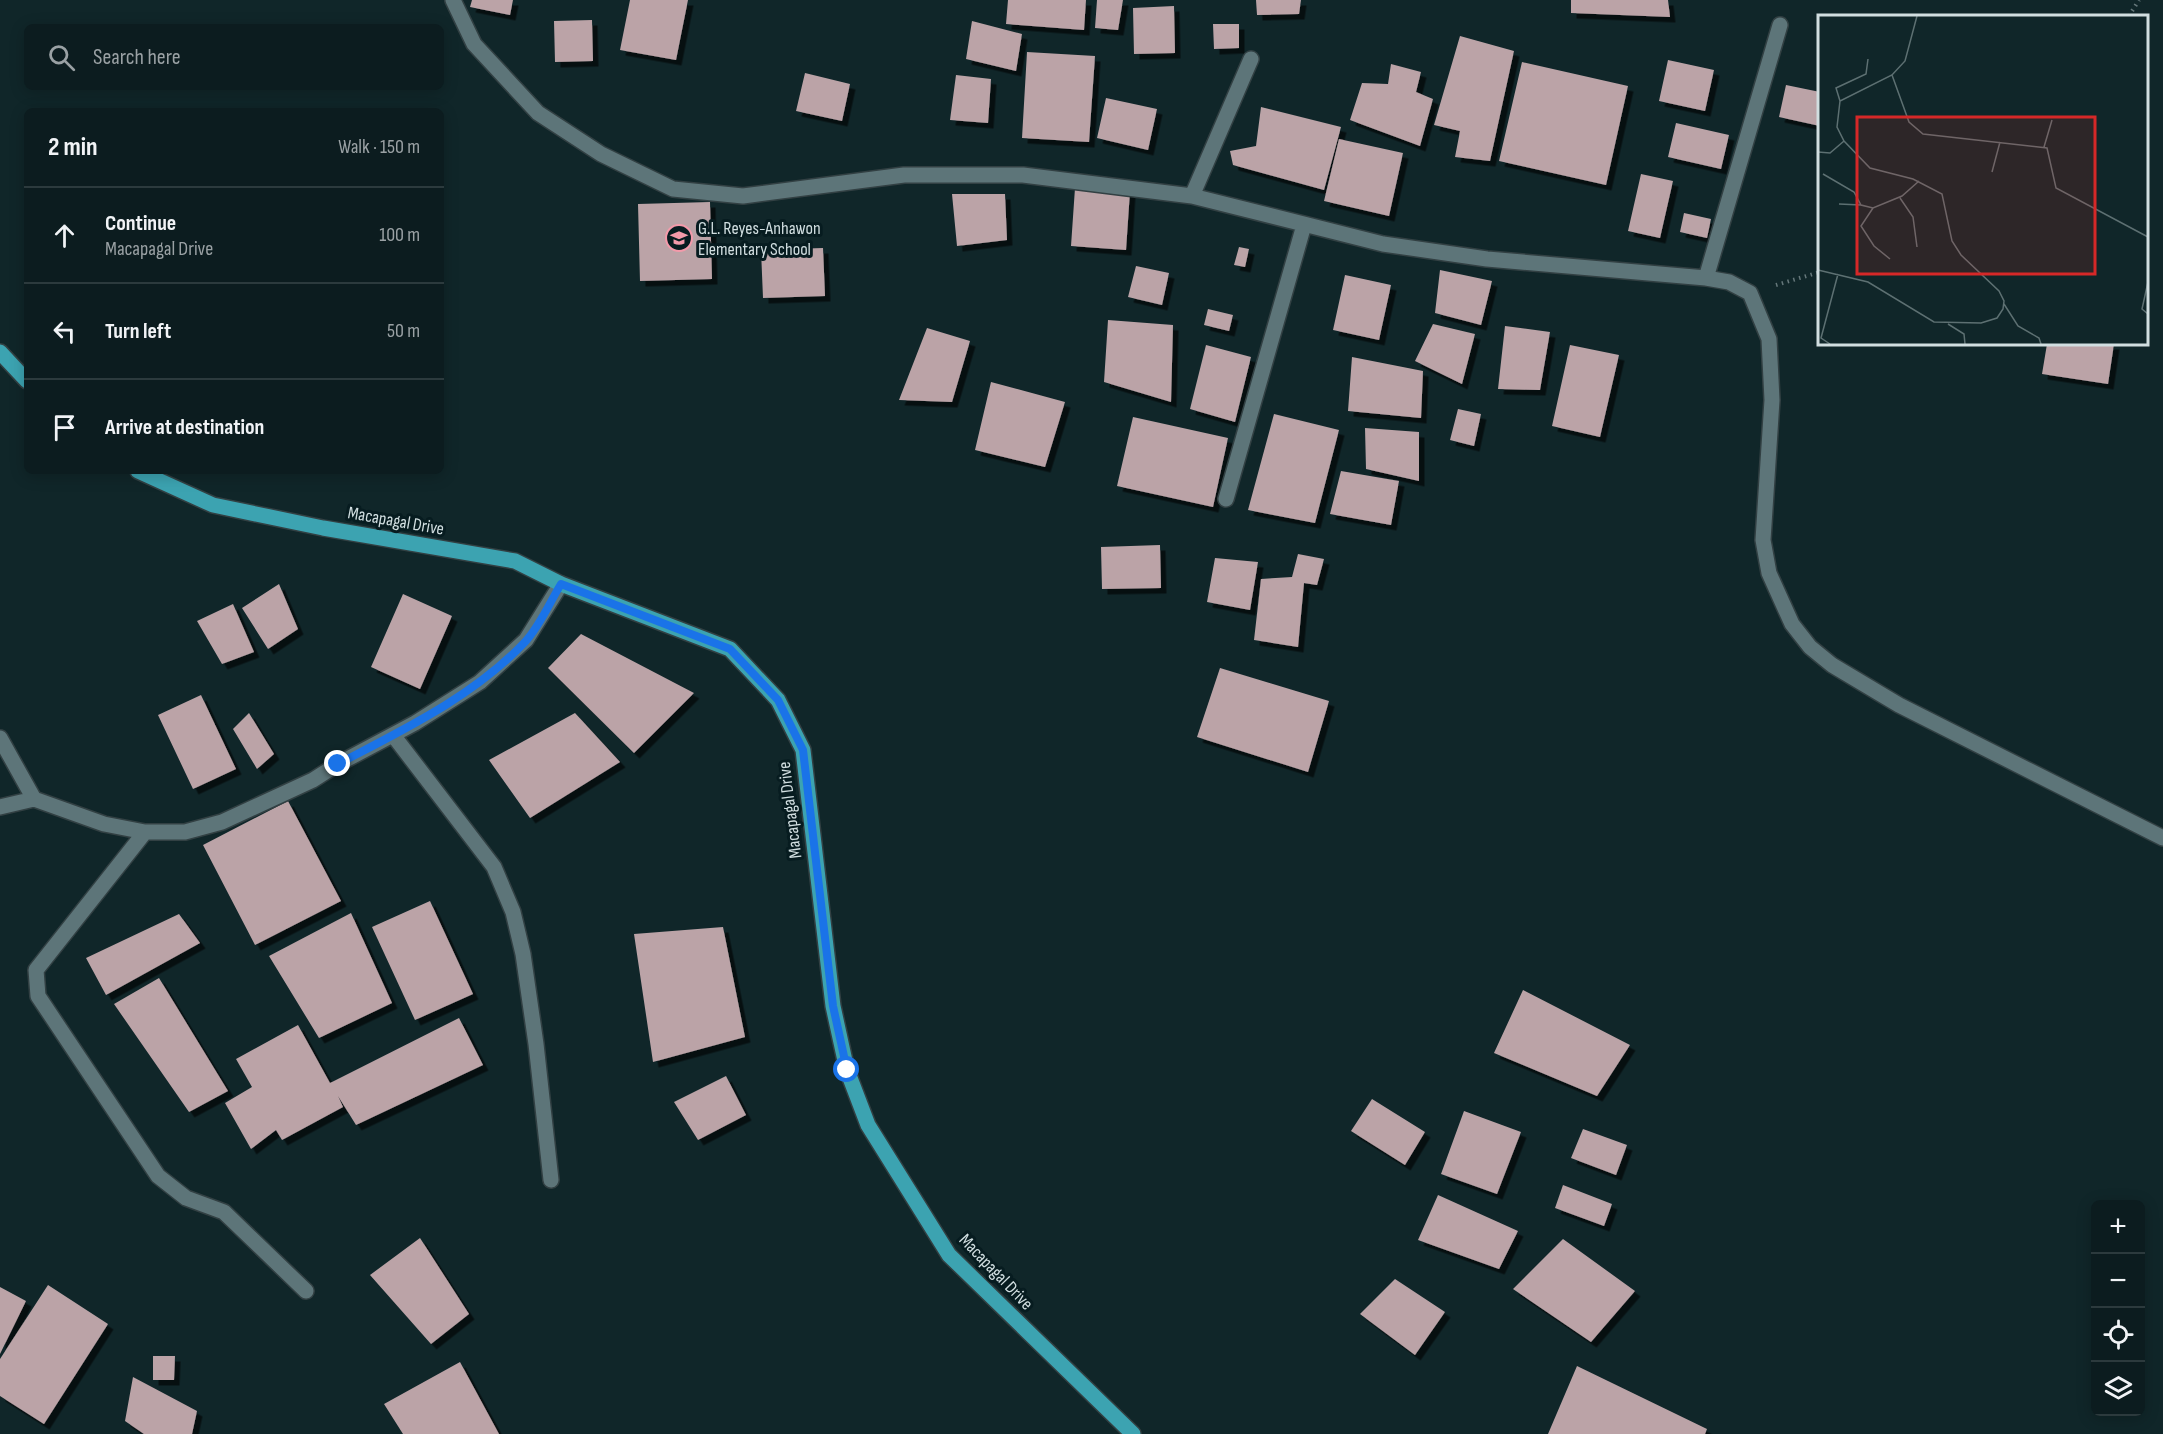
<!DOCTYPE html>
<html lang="en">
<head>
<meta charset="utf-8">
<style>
	body { margin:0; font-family:"Sofia Sans Condensed",sans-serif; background:#1a292c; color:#f1f3f6 }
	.controls { position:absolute; right:18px; bottom:18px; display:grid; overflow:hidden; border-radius:9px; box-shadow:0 3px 15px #0003 }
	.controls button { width:54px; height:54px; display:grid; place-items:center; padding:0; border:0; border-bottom:2px solid #2c3a3d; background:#0c1c1f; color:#f1f3f6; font:30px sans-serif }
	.stop { position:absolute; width:18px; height:18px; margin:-14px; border:4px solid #1a73e8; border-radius:50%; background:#fff }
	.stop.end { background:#1a73e8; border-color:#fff; box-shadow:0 2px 6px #0008 }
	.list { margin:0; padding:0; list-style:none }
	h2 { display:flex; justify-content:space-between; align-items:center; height:78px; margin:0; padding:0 24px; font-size:26px }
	h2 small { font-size:20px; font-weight:400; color:#9aa1a4 }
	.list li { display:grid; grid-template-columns:39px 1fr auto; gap:18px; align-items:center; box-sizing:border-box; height:96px; padding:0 24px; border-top:2px solid #2c3a3d }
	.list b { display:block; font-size:22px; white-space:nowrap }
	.list p { margin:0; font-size:20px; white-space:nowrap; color:#9aa1a4 }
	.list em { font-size:20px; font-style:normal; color:#9aa1a4 }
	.icon { flex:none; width:33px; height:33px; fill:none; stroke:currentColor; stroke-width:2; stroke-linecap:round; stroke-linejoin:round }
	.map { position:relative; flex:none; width:2163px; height:1434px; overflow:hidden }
	.search { position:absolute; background:#0c1c1f; box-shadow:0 3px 15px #0003; left:24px; top:24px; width:420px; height:66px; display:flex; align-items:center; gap:15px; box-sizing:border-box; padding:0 21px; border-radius:9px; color:#9aa1a4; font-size:22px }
	.panel { position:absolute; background:#0c1c1f; box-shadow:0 3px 15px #0003; left:24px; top:108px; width:420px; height:366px; border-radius:9px }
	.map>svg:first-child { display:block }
	.building { fill:#bba3a7; filter:url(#shadow) }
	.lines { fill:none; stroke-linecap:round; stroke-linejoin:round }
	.minor-casing { stroke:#324043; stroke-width:18 }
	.major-casing { stroke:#324043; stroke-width:18 }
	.path { stroke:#65777a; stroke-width:4; stroke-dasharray:1.5 4.5; stroke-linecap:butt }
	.minor { stroke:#5d7579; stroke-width:15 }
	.major { stroke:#3ca3b1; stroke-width:15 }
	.route { stroke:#1a73e8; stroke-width:8 }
	.labels { text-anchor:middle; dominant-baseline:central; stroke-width:6; stroke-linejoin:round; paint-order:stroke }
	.poi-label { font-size:18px; fill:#d1dee0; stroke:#071c20; text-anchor:start }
	.street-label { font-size:18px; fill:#d1dee0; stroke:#071c20 }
	.inset-road { fill:none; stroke:#5d7072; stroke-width:1.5 }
	.view { fill:#d62828; fill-opacity:0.15; stroke:#d62828; stroke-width:3 }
	.inset-edge { fill:none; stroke:#d1dee0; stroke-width:3 }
</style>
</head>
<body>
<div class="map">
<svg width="2163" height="1434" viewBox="0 0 2163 1434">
	<defs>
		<filter id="shadow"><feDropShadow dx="5.5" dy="5.5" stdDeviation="0" flood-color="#0009"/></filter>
	</defs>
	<rect width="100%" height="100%" fill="#102629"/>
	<path class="building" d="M472 0H513L510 15 470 7Z
		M630 0H688L676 60 620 50Z
		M1008 0H1086L1084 30 1006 24Z
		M1097 0H1123L1118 30 1095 28Z
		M1256 0H1301L1299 14 1257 15Z
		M1571 0H1668L1670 17 1571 13Z
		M1174 6 1175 53 1134 54 1133 8Z
		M592 20 593 61 555 62 554 21Z
		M972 21 1022 34 1016 71 966 59Z
		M1213 24H1239V48L1214 49Z
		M1460 36 1514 51 1490 161 1455 157 1460 131 1434 125Z
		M1027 52 1095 56 1089 142 1022 138Z
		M1668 60 1714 70 1705 111 1659 101Z
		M1522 62 1628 86 1606 185 1499 161Z
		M1391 64 1421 72 1416 92 1433 99 1420 146 1350 120 1362 83 1388 84Z
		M805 73 850 84 842 121 796 111Z
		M956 75 991 79 988 123 950 120Z
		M1786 85 1820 92V126L1779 117Z
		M1106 98 1157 109 1148 150 1097 138Z
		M1261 107 1341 127 1324 190 1233 165 1230 151 1256 146Z
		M1676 123 1729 135 1721 169 1668 157Z
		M1339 139 1403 153 1389 216 1324 201Z
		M1641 174 1673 181 1660 238 1628 231Z
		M1075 188 1130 191 1126 250 1071 246Z
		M952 194H1005L1007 240 957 246Z
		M710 202 712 279 640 281 638 204Z
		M1684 213 1711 219 1707 238 1680 232Z
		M1239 247 1249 249 1245 267 1234 265Z
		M823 248 825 296 763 298 761 250Z
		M1136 266 1169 273 1162 305 1128 297Z
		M1440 270 1492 281 1481 325 1435 313Z
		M1345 275 1391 285 1379 340 1333 330Z
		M1208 309 1233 315 1229 331 1204 325Z
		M1108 320 1173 325 1171 402 1104 382Z
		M1433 324 1475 334 1462 384 1415 361Z
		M1505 326 1550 332 1540 390 1498 389Z
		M927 328 970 341 952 402 899 400Z
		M2047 344H2114L2108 384 2042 374Z
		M1206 345 1251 357 1235 422 1190 409Z
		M1570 345 1619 355 1600 437 1552 426Z
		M1352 357 1423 371 1421 418 1348 411Z
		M991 382 1065 402 1045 467 975 450Z
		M1458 409 1481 414 1474 446 1450 440Z
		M1274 414 1339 430 1315 523 1248 510Z
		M1133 417 1228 438 1213 507 1117 486Z
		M1365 428 1419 432V481L1366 469Z
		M1341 471 1399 481 1391 525 1330 514Z
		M1160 545 1161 588 1102 589 1101 547Z
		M1298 554 1324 559 1317 585 1304 583 1298 647 1254 640 1261 579 1292 577Z
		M1215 558 1258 562 1250 610 1207 602Z
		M279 584 298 629 268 649 242 608Z
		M403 594 452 616 420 689 371 667Z
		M233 604 254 652 222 664 197 621Z
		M581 634 694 693 634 753 548 668Z
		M1220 668 1329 701 1308 772 1197 737Z
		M201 695 236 769 193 789 158 715Z
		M249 713 274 754 257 769 233 729Z
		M575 713 620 762 530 818 489 760Z
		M288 801 341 901 255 945 203 845Z
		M430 901 473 994 415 1020 372 927Z
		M351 913 392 1003 319 1038 269 956Z
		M179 914 200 943 106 995 86 958Z
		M723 927 745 1037 653 1062 634 934Z
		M159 978 228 1091 189 1112 114 1004Z
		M1523 990 1630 1045 1597 1096 1494 1053Z
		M459 1018 483 1065 356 1125 338 1096 343 1107 282 1140 276 1130 251 1149 225 1103 252 1087 236 1059 298 1025 330 1083Z
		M726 1076 746 1115 698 1140 674 1102Z
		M1372 1099 1425 1132 1405 1165 1351 1131Z
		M1464 1111 1521 1132 1497 1194 1441 1174Z
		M1583 1129 1627 1145 1616 1175 1571 1158Z
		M1563 1185 1612 1204 1604 1226 1555 1208Z
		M1438 1195 1518 1231 1499 1269 1418 1240Z
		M420 1238 469 1314 431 1344 370 1275Z
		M1563 1239 1635 1291 1591 1342 1513 1289Z
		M1395 1279 1445 1312 1415 1355 1360 1314Z
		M48 1285 108 1324 44 1424 0 1396V1359Z
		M0 1287 26 1301 0 1354Z
		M153 1356H175L174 1380H153Z
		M460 1362 499 1434H403L384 1404Z
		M1577 1366 1707 1429 1705 1434H1548Z
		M133 1377 197 1411 192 1434H144L125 1421Z"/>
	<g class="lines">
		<defs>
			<path id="minor" d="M453 0 474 44 538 113 601 154 673 189 743 196 904 175H1023L1192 196 1383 244 1487 259 1706 278 1729 282 1750 293 1769 339 1772 400 1763 540 1769 573 1792 624 1810 647 1832 665 1899 705 2163 838
				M1192 196 1251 59
				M1706 278 1780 25
				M1226 499 1304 225
				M393 735 494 867 513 912 523 954 536 1044 551 1180
				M0 738 34 799 104 824 145 832H185L222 822 313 780 338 764 415 723 480 682 526 640 561 584
				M0 807 34 799
				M145 832 36 970 38 996 158 1176 186 1198 224 1212 306 1291"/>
			<path id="major" d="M0 352 27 381
				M138 471 213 505 323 528 515 561 561 584 730 649 778 700 803 750 833 1006 847 1070 868 1125 949 1255 1133 1434"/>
		</defs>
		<use href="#minor" class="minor-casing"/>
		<use href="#major" class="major-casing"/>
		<path class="path" d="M2129 16 2139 0
			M1776 285 1820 272"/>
		<use href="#minor" class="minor"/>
		<use href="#major" class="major"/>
	</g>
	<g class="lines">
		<path class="route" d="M338 764C403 730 474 696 525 642 540 626 550 602 561 584L730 649 778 700 803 750 833 1006 847 1070"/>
	</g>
	<defs>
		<symbol id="school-ring" viewBox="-11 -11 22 22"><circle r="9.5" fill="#071c20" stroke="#f39aaa" stroke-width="1.5"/><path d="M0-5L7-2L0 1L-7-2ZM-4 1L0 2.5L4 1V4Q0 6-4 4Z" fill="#f39aaa"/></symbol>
	</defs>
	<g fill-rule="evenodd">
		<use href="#school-ring" x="664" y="223" width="30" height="30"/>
	</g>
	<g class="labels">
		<g class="poi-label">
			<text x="698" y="228">G.L. Reyes-Anhawon<tspan x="698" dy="21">Elementary School</tspan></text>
		</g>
		<g class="street-label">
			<text transform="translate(396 521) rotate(10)">Macapagal Drive</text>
			<text transform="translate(790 810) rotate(-97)">Macapagal Drive</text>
			<text transform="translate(996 1272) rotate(46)">Macapagal Drive</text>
		</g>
	</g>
	<g transform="translate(1818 15)">
		<rect width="330" height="330" fill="#102629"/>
		<path class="inset-road" d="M74 60 91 107 105 119 229 133 238 173 330 222M22 86 18 73 48 59 50 44M226 132 234 105M0 137 12 138 26 126M174 157 182 127M5 159 36 177 43 190 55 193 84 181 101 166M82 183 95 202 99 232M21 189 43 190M55 193 43 211 56 231 72 244M0 255 50 267 116 307 163 308 179 303 185 294 186 286 181 276 143 240 134 226 124 179 95 164 52 153 26 126 19 112 22 86 74 60 87 46 99 1M330 267 324 294 330 299M186 289 200 311 221 323 223 329M130 309 146 319 147 329M12 329 3 323 20 259"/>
		<path class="view" d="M39 102H277V259H39Z"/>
		<rect width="330" height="330" class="inset-edge"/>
	</g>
</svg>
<div class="controls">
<button>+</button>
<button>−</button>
<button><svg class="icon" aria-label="locate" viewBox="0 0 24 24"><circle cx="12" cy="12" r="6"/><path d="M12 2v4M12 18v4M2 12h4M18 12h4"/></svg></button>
<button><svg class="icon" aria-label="layers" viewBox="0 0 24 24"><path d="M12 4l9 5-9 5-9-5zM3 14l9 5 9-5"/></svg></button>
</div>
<div class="stop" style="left:847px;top:1070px"></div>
<div class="stop end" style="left:338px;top:764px"></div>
<div class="search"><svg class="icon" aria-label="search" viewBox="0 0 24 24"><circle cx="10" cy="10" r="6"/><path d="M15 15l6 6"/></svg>Search here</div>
<section class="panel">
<h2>2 min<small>Walk · 150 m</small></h2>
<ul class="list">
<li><svg class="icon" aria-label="ahead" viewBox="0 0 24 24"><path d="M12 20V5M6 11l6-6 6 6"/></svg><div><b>Continue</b><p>Macapagal Drive</p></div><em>100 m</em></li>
<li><svg class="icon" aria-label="left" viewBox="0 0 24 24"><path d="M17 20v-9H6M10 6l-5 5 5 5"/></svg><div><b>Turn left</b></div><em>50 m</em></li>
<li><svg class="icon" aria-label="arrive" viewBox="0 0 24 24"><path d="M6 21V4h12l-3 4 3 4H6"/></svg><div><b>Arrive at destination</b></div></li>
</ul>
</section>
</div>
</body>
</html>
